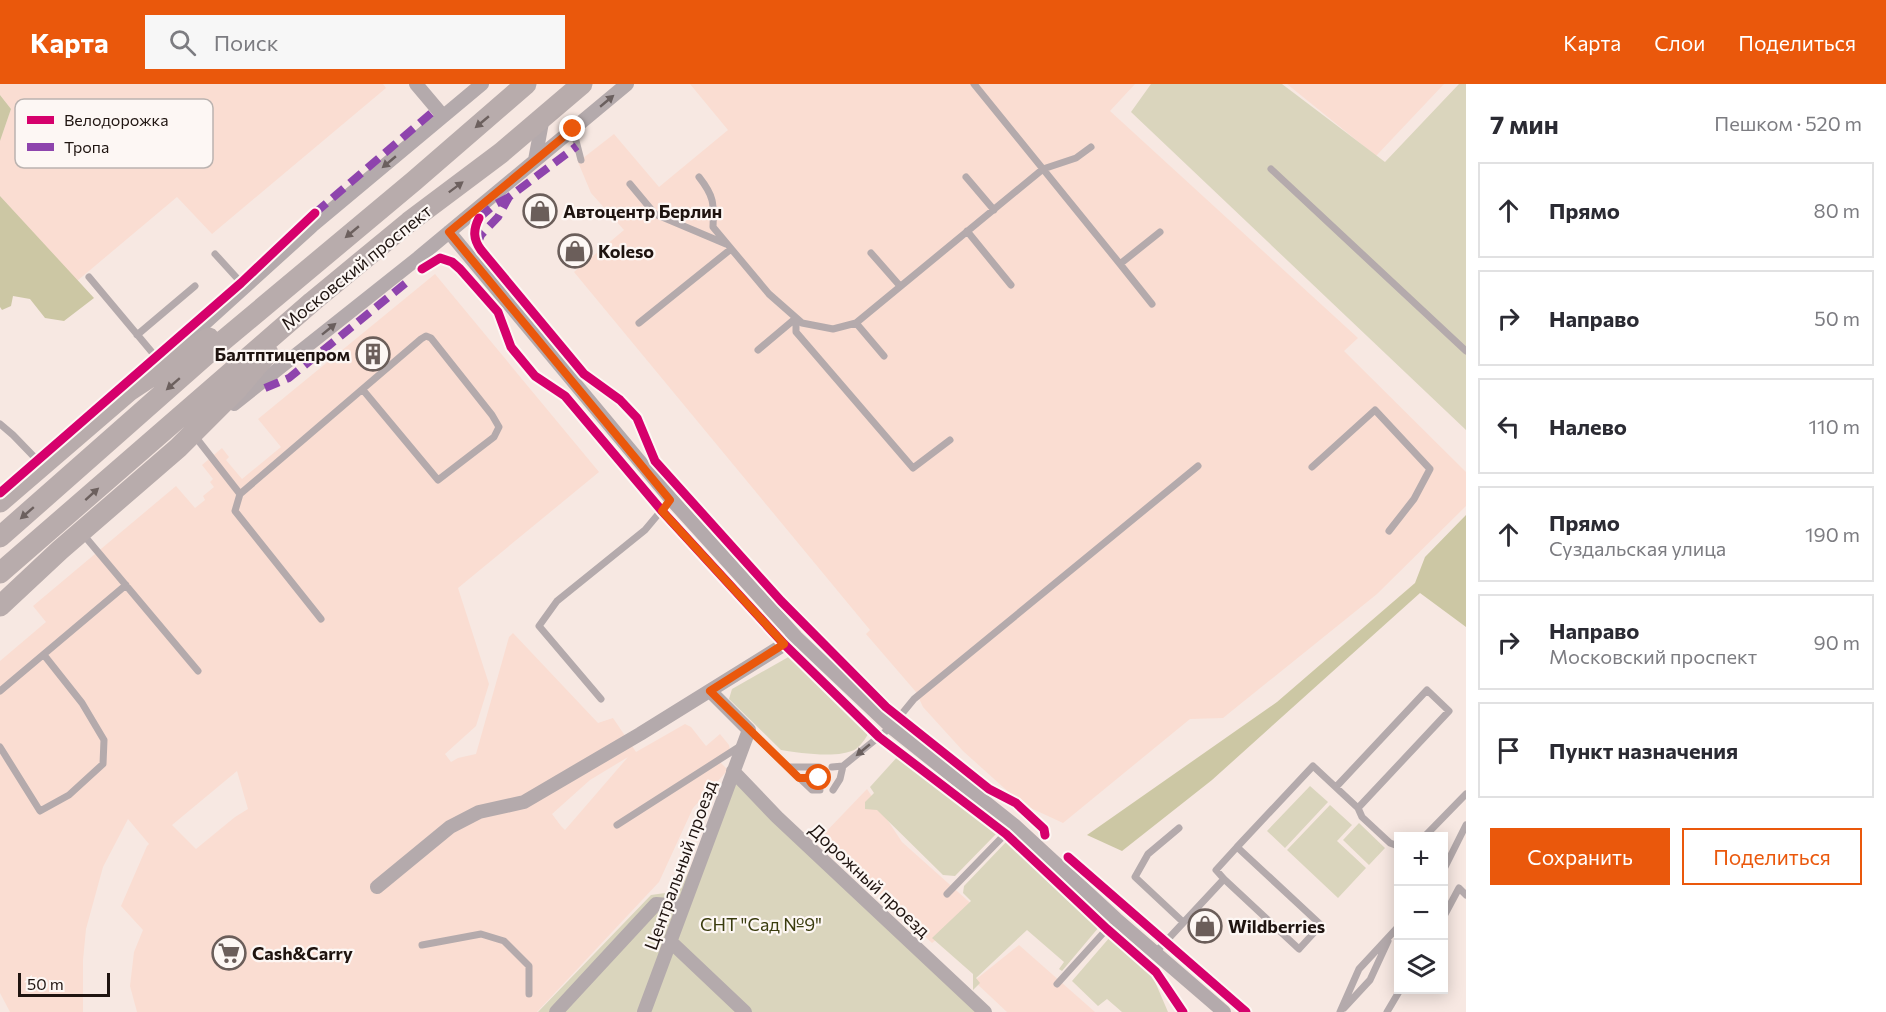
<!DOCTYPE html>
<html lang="ru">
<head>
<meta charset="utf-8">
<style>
	body { margin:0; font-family:Commissioner,sans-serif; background:#f7f7f7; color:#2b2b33 }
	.controls { position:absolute; right:18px; bottom:18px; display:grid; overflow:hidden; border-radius:0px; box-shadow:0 3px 15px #0003 }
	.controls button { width:54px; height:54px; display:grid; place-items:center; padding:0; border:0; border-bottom:2px solid #e1e1e2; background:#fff; color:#2b2b33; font:30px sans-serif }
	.scale { position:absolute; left:18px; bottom:15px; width:92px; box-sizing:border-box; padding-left:6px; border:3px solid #1f1410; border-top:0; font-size:16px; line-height:21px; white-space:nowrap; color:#1f1410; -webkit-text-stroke:4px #fdf7f4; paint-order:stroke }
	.stop { position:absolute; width:18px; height:18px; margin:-14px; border:4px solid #ea580c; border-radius:50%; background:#fff }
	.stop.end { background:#ea580c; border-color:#fff; box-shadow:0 2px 6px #0008 }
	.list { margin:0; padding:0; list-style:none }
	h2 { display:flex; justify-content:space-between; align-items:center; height:78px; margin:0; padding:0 24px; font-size:26px }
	h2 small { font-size:20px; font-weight:400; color:#7c7c81 }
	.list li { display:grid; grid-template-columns:39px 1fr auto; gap:18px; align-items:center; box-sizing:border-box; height:96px; margin:0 12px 12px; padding:0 12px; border:2px solid #e1e1e2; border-radius:0px }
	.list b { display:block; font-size:22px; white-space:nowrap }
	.list p { margin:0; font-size:20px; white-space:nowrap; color:#7c7c81 }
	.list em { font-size:20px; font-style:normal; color:#7c7c81 }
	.actions { display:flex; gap:12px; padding:18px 24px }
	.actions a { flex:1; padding:14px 0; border:2px solid #ea580c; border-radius:0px; text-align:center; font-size:21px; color:#ea580c }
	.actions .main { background:#ea580c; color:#fff }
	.icon { flex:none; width:33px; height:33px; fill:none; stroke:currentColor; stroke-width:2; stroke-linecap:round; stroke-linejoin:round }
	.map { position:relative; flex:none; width:1466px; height:928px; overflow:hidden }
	header { display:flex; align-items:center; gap:36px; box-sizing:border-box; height:84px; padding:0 30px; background:#ea580c; color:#fff }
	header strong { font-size:28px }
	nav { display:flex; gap:33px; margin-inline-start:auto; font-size:21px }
	.search { width:420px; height:54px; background:#f7f7f7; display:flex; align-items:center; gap:15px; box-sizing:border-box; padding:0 21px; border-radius:0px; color:#7c7c81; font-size:22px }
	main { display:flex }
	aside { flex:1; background:#fff }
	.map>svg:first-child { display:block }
	.built { fill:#faddd2; fill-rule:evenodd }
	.green { fill:#dad5bd }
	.forest { fill:#ccc7a4 }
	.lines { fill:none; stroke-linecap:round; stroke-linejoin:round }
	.service { stroke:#b4aaac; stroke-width:7 }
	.minor { stroke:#b4aaac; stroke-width:14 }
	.primary { stroke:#b8acac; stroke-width:21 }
	.quiet { stroke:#8e44ad; stroke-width:8; stroke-dasharray:15 8; stroke-linecap:butt }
	.cycleway-casing { stroke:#fdf7f4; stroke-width:13 }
	.cycleway { stroke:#d6006c; stroke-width:9 }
	.oneway { fill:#6a5f5e }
	.oneway2 { fill:#6c605e }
	.route { stroke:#ea580c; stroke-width:8 }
	.labels { text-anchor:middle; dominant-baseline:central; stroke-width:4.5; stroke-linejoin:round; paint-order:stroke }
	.poi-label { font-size:18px; font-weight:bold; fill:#1f1410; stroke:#fdf7f4; text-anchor:start }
	.street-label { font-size:18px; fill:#1f1410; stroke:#fdf7f4 }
	.park-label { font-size:18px; fill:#3a3c0e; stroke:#fdf7f4 }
	.key { fill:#fdf7f4; stroke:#bab3b0; stroke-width:1.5 }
	.key-label { font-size:16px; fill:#1f1410 }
</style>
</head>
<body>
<header>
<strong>Карта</strong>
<div class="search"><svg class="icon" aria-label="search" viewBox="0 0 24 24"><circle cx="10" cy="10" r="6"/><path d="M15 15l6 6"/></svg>Поиск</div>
<nav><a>Карта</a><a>Слои</a><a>Поделиться</a></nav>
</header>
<main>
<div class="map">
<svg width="1466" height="928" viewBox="0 0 1466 928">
	<rect width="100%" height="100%" fill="#f7e8e2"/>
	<path class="built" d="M0 0H383L386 4 212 150 177 113 77 197 0 112V57L11 25 0 11Z
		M690 0H1135L1110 27 1358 254 1344 267 1466 388V422L1377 510 1223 634 1190 635 1063 739 1022 720 963 667 923 623 916 608 866 550 870 546 574 188 624 146 591 109 578 78 614 50 659 103 728 46Z
		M1287 0H1444L1376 72Z
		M435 190 599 388 458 504 489 600 476 642 445 670 451 678 458 674 476 670 509 553 513 549 598 639 613 634 636 668 685 640 691 643 706 662 720 650 729 661 730 666 718 676 728 686 693 724 659 798 537 928H137L130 902 134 868 143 846 121 822 147 762 149 760 128 735 103 783 86 845 83 876V928H10L0 909V577L46 538 33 522 176 402 195 424 205 416 203 412 214 403 210 398 213 395 202 381 222 364 229 373 226 376 242 395 281 363 258 335ZM628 673 565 746 561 742 552 730 590 696ZM237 687 248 725 235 733 196 765 172 741Z
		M867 705 902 758 976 824 932 859 820 754Z
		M1019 861 1095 928H1007L974 897Z"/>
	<path class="green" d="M1151 0H1282L1385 78 1459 0H1466V346L1131 28Z
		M792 571 870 646C867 653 862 660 856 665 839 675 800 669 781 666L729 615 732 605Z
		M899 671 997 749 955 792 943 791 877 726 865 725V718L874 709 870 703Z
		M735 695 986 928H538L651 811 679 807Z
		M1310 702 1328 718 1285 764 1267 747Z
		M1330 721 1352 741 1337 757 1366 784 1338 814 1287 766Z
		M1359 739 1385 764 1369 781 1343 756Z
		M1007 757 1099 843 1062 887 1059 885 1064 878 1027 846 976 894 980 899 973 906V890L932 854 971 817 963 809 964 802Z
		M1110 853 1150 886 1168 928H1122L1107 915 1098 922 1072 897Z"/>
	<path class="forest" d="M0 11 11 25 0 57Z
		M0 112 94 214 64 237 45 234 30 215 13 212 11 222 2 226 0 223Z
		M1466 431V543L1420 509 1212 696 1122 767 1087 751 1277 618 1415 499 1425 473Z"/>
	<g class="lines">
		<path class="service" d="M974 0 1120 180 1160 148
			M573 45 581 76
			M1271 85 1466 267
			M699 93C714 112 714 119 713 143L769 210 802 239 833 245 856 239
			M966 93 994 126
			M630 100 655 130 726 160
			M967 147 1011 201
			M871 169 900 202
			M215 170 246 204
			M1120 180 1152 220
			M89 193 161 279
			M639 239 731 165
			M137 251 195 202
			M758 266 796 234V248L913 384 950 356
			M884 272 856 239 1043 85 1076 74 1091 63
			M0 340 13 351 41 380
			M194 351 240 410 235 427 321 535
			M1312 383 1375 326 1430 385 1414 415 1389 447
			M240 410 421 255 426 252 431 254 492 331 499 343 494 353 438 396 363 306
			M82 449 198 587
			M0 607 126 501
			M601 615 539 542 557 517 645 446 671 415
			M749 646 812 706H820
			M0 663 40 727 69 711 103 680 104 656 82 619 44 571
			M788 683H819
			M832 683 843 682 891 643 914 615 1198 382
			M799 694H820
			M1336 703 1427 606 1449 627 1358 724
			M833 706 840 695 843 682
			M617 741 742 661
			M1179 744 1148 770 1135 793 1183 838
			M1425 752 1466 710
			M1237 763 1313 682 1358 724 1362 733 1390 759 1398 762
			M1444 785 1466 741
			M947 810 1014 741
			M1444 832 1459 804 1466 811
			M422 861 481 850 504 857 529 882V910
			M1155 869 1224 795 1299 865 1321 841 1237 763 1216 786 1224 795
			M1057 900 1116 835
			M1344 924 1370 896 1388 857
			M1340 928 1359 885 1398 843
			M1387 928 1400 906"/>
		<path class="minor" d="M416 0 443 32
			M535 76 543 33
			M449 148 671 415 796 553 891 643 1014 741 1116 835 1224 928
			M173 268 312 142 482 0
			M234 320 418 174 627 0
			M733 687 777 733 985 928
			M377 803 450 743 479 728 524 718 640 650 796 553
			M671 858 745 928
			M556 928 656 820 683 822
			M644 928 749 646 710 607"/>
		<path class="primary" d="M0 418 129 307 209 254
			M0 453 213 265 414 97 526 0
			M0 489 312 218 409 138 501 69 582 0
			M0 522 60 466 178 364 239 303 268 269"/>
		<path class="quiet" d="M315 129 436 25
			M479 134 494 121 509 113
			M477 161 481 151 498 133 509 113 577 62
			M265 304 289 294 407 198"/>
		<defs>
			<path id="cycleway" d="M479 134C473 146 473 155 481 166L584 290 620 316 637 334 655 377 781 517 886 623 989 705 1016 719 1044 745 1045 751
				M422 185 440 174 452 178 460 185 498 228 511 263 535 292 565 312 662 427 784 560 879 653 1006 750 1107 845 1156 888 1183 928
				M0 409 241 199 315 129
				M1068 773 1246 928"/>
		</defs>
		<use href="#cycleway" class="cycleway-casing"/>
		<use href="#cycleway" class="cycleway"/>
	</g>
	<defs><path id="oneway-solid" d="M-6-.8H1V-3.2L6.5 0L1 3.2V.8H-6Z" transform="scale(1.5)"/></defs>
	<g class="oneway">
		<use href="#oneway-solid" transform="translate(607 17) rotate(-40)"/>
		<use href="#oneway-solid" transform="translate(389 78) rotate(140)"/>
		<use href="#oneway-solid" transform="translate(329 245) rotate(-39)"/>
		<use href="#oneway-solid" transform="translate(863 666) rotate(140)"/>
	</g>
	<g class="oneway2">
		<use href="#oneway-solid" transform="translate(482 38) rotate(140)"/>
		<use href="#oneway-solid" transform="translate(456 103) rotate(-37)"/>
		<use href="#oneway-solid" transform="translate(352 148) rotate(140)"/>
		<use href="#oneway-solid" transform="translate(173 300) rotate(139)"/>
		<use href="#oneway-solid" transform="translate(92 410) rotate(-42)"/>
		<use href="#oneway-solid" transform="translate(27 429) rotate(139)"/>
	</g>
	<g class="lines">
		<path class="route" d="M573 45 449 148 670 416 662 427 784 560 710 607 799 694H819"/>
	</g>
	<defs>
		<symbol id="shop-ring" viewBox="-11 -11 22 22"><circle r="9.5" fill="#fdf7f4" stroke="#6b5e5a" stroke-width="1.5"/><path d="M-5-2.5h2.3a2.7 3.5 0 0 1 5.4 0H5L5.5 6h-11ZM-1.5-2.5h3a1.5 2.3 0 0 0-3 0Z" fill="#6b5e5a"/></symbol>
		<symbol id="building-ring" viewBox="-11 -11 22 22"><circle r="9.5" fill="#fdf7f4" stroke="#6b5e5a" stroke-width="1.5"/><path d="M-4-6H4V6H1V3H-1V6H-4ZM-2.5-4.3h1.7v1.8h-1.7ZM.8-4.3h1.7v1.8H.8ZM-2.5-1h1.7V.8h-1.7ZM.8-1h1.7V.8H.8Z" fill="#6b5e5a"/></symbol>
		<symbol id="supermarket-ring" viewBox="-11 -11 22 22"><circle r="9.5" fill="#fdf7f4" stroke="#6b5e5a" stroke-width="1.5"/><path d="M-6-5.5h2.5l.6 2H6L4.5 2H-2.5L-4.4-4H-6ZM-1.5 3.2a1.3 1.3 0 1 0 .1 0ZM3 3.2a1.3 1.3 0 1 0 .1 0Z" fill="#6b5e5a"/></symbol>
	</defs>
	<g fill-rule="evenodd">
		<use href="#shop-ring" x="521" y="108" width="38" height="38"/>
		<use href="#shop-ring" x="556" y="148" width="38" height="38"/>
		<use href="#building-ring" x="354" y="251" width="38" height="38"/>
		<use href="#shop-ring" x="1186" y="823" width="38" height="38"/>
		<use href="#supermarket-ring" x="210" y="850" width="38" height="38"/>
	</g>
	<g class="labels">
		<g class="poi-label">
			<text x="563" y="127">Автоцентр Берлин</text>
			<text x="598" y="167">Koleso</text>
			<text x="350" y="270" text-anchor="end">Балтптицепром</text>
			<text x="1228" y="842">Wildberries</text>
			<text x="252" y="869">Cash&amp;Carry</text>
		</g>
		<g class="street-label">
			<text transform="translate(356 183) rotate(-39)">Московский проспект</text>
			<text transform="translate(680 781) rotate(-70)">Центральный проезд</text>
			<text transform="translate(870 796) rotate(43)">Дорожный проезд</text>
		</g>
		<g class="park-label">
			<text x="761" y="840">СНТ "Сад №9"</text>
		</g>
	</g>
	<rect x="15" y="15" width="198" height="69" rx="9" class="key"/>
	<rect x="27" y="32" width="27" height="8" fill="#d6006c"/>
	<rect x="27" y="59" width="27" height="8" fill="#8e44ad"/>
	<g class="key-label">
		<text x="64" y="42">Велодорожка</text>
		<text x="64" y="69">Тропа</text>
	</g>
</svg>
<div class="controls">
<button>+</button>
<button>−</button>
<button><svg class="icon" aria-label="layers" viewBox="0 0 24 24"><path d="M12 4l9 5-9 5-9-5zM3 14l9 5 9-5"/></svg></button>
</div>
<div class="scale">50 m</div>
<div class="stop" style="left:819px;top:694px"></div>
<div class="stop end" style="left:573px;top:45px"></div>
</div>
<aside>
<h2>7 мин<small>Пешком · 520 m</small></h2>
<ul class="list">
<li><svg class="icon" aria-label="ahead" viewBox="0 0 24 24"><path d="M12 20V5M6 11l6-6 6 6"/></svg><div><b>Прямо</b></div><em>80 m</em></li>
<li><svg class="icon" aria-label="right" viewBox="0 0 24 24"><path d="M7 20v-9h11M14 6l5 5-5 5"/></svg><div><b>Направо</b></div><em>50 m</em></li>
<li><svg class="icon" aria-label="left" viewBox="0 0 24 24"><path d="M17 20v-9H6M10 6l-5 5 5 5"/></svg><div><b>Налево</b></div><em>110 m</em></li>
<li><svg class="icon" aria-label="ahead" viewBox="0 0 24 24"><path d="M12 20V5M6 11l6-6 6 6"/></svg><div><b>Прямо</b><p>Суздальская улица</p></div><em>190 m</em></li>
<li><svg class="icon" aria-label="right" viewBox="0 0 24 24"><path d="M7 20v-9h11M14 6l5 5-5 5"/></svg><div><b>Направо</b><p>Московский проспект</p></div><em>90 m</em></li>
<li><svg class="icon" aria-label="arrive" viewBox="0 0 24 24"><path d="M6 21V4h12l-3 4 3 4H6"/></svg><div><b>Пункт назначения</b></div></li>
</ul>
<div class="actions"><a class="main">Сохранить</a><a>Поделиться</a></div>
</aside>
</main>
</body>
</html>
